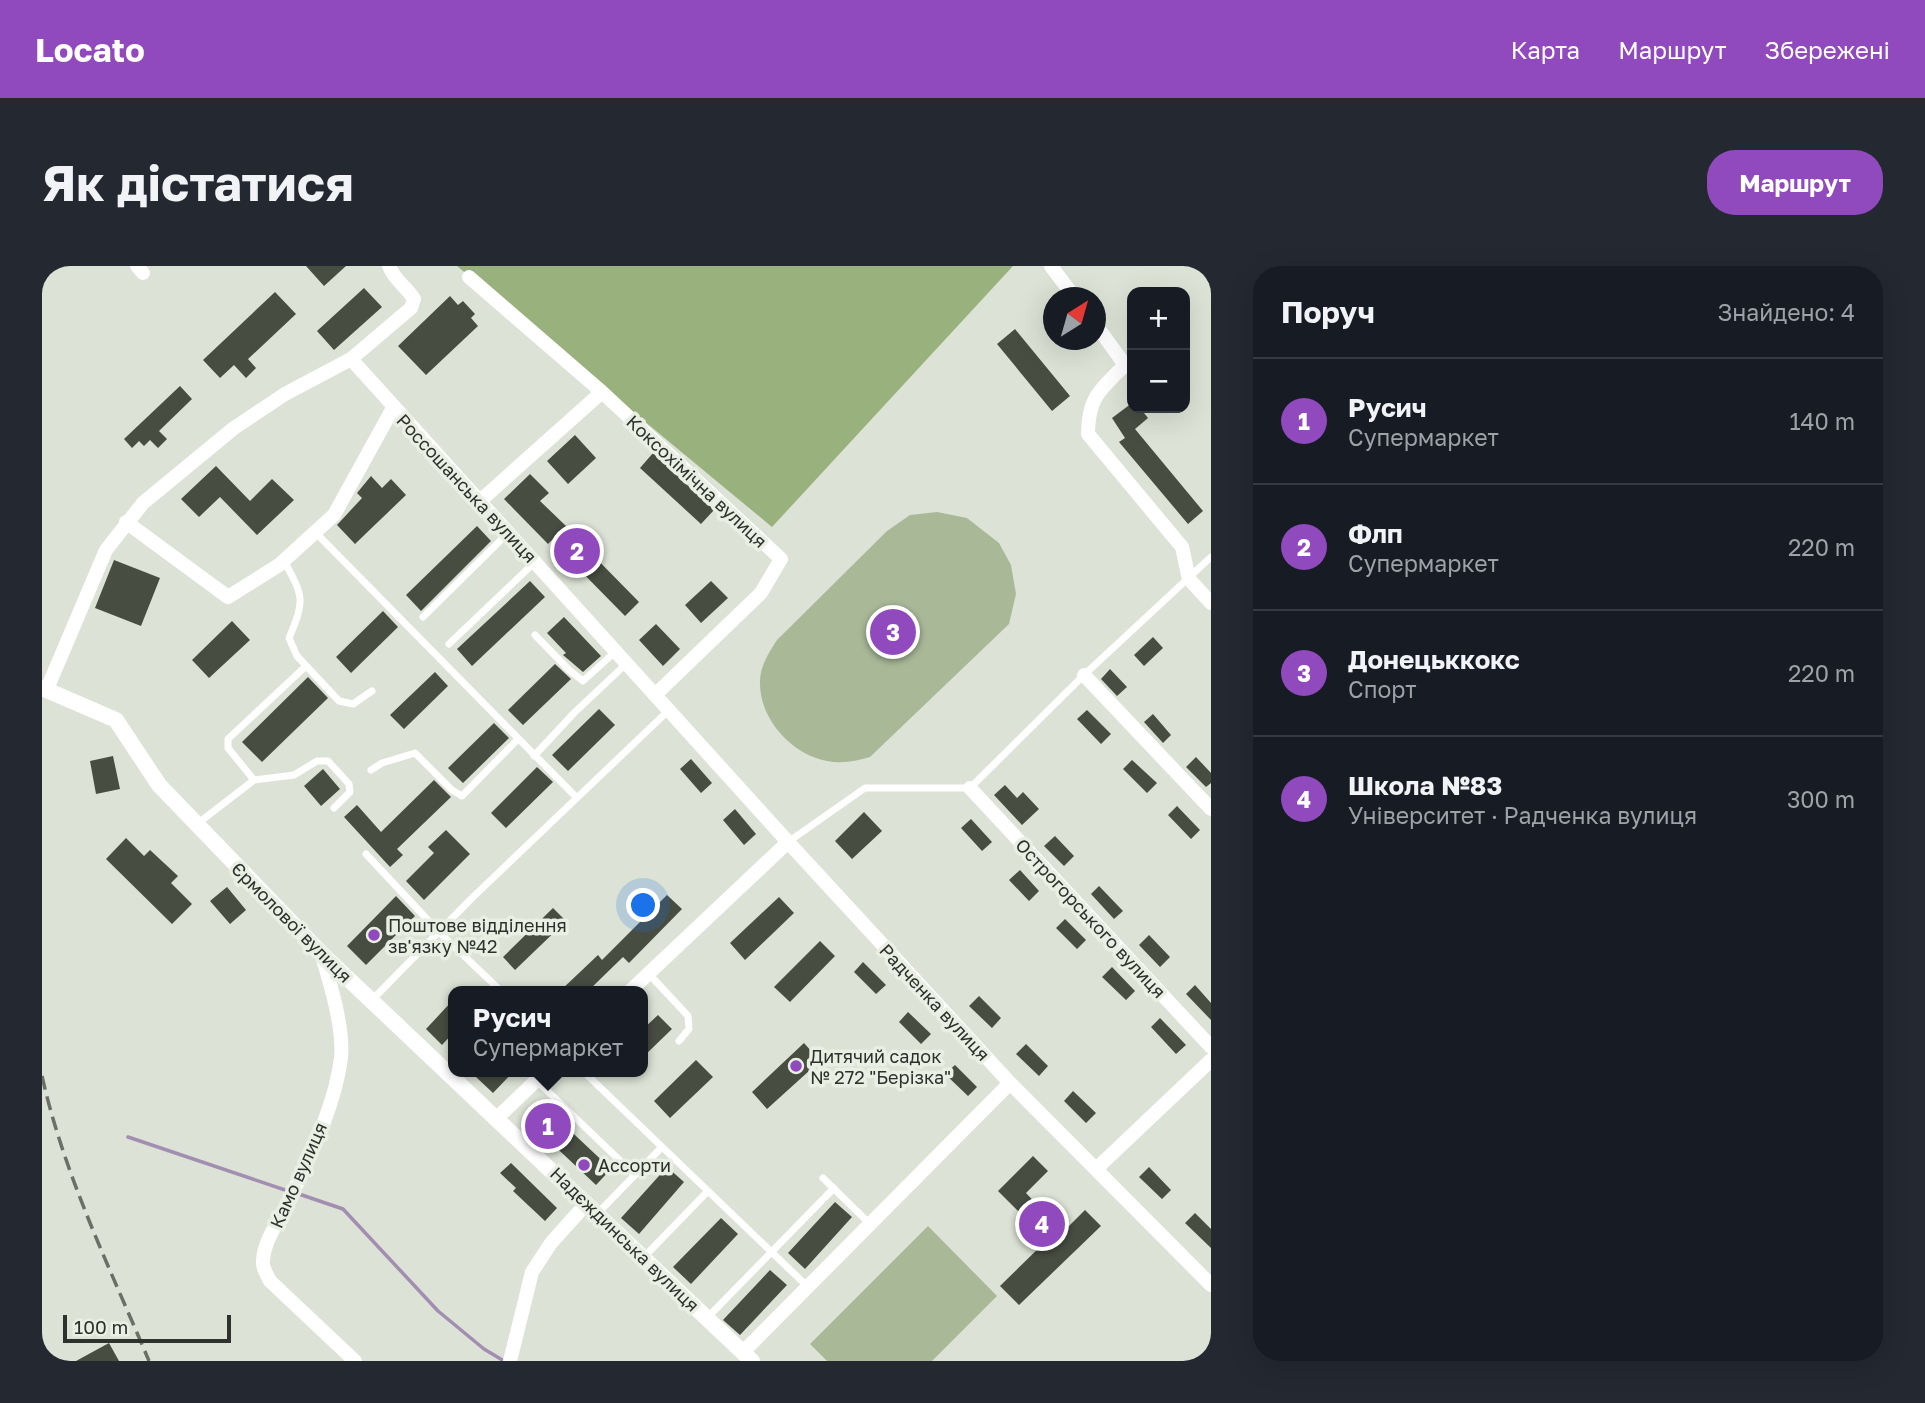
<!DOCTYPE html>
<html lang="uk">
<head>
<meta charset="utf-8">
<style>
	body { margin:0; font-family:"Golos Text",sans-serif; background:#242831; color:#f1f3f6 }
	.controls { position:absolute; right:21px; top:21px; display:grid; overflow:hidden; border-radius:14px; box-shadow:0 7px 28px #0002 }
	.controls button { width:63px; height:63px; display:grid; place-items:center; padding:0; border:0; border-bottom:2px solid #363941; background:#171b24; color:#f1f3f6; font:35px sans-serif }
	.compass { position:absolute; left:1001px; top:21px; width:63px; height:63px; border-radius:50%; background:#171b24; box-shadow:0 7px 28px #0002; rotate:37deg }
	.scale { position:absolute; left:21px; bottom:18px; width:168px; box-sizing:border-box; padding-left:7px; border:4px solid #2f312d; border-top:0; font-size:19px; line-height:24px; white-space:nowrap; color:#2f312d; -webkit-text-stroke:5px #e9efe2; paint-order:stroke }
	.you { position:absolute; left:602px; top:640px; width:24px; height:24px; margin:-18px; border:5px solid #fff; border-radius:50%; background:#1a73e8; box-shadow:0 0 0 10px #1a73e833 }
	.badge { display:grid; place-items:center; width:46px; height:46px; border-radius:50%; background:#904abd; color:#fff; font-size:23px; font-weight:700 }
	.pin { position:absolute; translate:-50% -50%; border:4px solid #fff; box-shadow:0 2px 7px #0006 }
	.popup { position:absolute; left:406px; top:720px; width:200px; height:91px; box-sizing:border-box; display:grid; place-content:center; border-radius:14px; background:#171b24; filter:drop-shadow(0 2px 5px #0005); font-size:23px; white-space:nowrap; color:#9ea1a6 }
	.popup b { font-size:26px; color:#f1f3f6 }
	.popup::after { content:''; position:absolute; left:50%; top:100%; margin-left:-14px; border:14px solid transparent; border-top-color:#171b24 }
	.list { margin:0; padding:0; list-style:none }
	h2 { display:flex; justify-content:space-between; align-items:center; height:91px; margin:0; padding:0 28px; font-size:30px }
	h2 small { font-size:23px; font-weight:400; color:#9ea1a6 }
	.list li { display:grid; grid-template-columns:46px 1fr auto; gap:21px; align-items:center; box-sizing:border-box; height:126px; padding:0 28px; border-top:2px solid #363941 }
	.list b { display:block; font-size:26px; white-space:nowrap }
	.list p { margin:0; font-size:23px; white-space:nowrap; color:#9ea1a6 }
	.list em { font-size:23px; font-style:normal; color:#9ea1a6 }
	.map { position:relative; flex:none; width:1169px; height:1095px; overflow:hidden; border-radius:28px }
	header { display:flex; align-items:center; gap:42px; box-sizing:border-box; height:98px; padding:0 35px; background:#904abd; color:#fff }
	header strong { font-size:33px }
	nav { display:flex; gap:38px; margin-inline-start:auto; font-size:24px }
	.intro { display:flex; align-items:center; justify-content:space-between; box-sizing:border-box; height:168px; padding:0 42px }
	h1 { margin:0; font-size:49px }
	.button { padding:18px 32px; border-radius:28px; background:#904abd; color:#fff; font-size:24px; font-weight:700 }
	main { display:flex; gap:42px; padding:0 42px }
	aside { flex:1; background:#171b24; border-radius:28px; box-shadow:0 7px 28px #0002 }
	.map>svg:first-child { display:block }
	.green { fill:#a9b998 }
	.forest { fill:#99b17d }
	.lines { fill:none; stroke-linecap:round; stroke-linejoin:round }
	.stream { stroke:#a18eb1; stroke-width:3.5 }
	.building { fill:#484d42 }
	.service { stroke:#fff; stroke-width:7 }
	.minor { stroke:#fff; stroke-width:14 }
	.tertiary { stroke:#fff; stroke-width:16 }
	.rail { stroke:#6b6f67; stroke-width:3.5; stroke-dasharray:14 7; stroke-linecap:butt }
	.poi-dot { fill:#904abd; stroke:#e9efe2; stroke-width:2.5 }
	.labels { text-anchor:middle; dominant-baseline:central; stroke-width:7; stroke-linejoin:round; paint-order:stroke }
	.street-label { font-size:18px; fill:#2f312d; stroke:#e9efe2 }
	.poi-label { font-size:18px; fill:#2f312d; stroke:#e9efe2; text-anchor:start }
</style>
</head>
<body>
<header>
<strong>Locato</strong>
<nav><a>Карта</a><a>Маршрут</a><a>Збережені</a></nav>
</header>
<div class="intro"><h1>Як дістатися</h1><a class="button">Маршрут</a></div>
<main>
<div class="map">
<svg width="1169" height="1095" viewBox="0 0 1169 1095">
	<rect width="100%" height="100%" fill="#dce2d5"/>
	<path class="green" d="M895 246 925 252 957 277 969 299 974 328 967 358 828 491C814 495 800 498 785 495 751 489 719 455 718 419 717 402 726 388 735 374L845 265 868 249Z
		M886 960 955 1030 890 1095H785L768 1078Z"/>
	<path class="forest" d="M415 0H971L730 261Z"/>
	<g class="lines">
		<path class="stream" d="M86 871 246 925
			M254 927 301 943 396 1045 442 1083 462 1095"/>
	</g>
	<path class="building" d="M264 0H304L282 20Z
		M322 22 340 41 292 84 275 65Z
		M233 26 254 48 206 93 214 102 204 112 192 99 178 112 161 94Z
		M408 30 416 39 421 35 433 48 429 52 436 60 384 109 356 80Z
		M973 63 1028 130 1010 145 955 78Z
		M138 120 150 133 117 165 125 173 116 182 108 174 102 180 97 175 90 182 82 173Z
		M1090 137V142H1098L1106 152 1093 163 1161 245 1146 258 1077 176 1083 172 1070 152Z
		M533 169 554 192 526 218 505 195Z
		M611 187 672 244 659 258 598 202Z
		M174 200 208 235 230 213 252 234 215 269 178 231 157 251 139 233Z
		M488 208 507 227 498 235 524 260 506 278 462 233Z
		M329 210 340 222 349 213 364 229 313 278 295 259 320 232 315 227Z
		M435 260 449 275 379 345 364 329Z
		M540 278 597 336 583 350 526 292Z
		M72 294 118 312 99 360 53 342Z
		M488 315 503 331 430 400 415 383Z
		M669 315 686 332 659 357 643 339Z
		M341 345 356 361 309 407 294 391Z
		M522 351 559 390 541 406 521 389 524 387 505 367Z
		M190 355 208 374 167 412 150 394Z
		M614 358 638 383 621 400 597 374Z
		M1111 371 1121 382 1102 400 1092 389Z
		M513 398 529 413 481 459 466 444Z
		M1068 403 1085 421 1075 430 1059 413Z
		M393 406 406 420 362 463 348 449Z
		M266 411 286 432 220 496 200 476Z
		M557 443 573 459 526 505 510 489Z
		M1045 444 1069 468 1059 478 1035 453Z
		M1111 448 1129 469 1121 477 1102 456Z
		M452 457 467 472 421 517 406 502Z
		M71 490 78 523 54 528 48 495Z
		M1154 491 1169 507V517L1164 521 1144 501Z
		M649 493 670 517 659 527 638 503Z
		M1090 494 1115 517 1105 527 1081 503Z
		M495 501 511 516 464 562 449 547Z
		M281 503 298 523 279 540 262 520Z
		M392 514 409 531 355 583 361 589 348 601 302 551 315 539 339 566Z
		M963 519 975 532 981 526 997 543 980 559 952 529Z
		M1135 540 1158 564 1149 573 1126 549Z
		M693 543 714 568 702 579 681 554Z
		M822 546 840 565 810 593 793 575Z
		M929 553 950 576 940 585 919 562Z
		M404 564 428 588 382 634 364 615 392 587 386 581Z
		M1013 570 1032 590 1022 600 1002 580Z
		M84 572 102 590 108 584 136 610 129 617 150 638 130 658 64 593Z
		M978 604 997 625 987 635 967 614Z
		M1057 620 1081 645 1072 653 1049 628Z
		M185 621 204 644 188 658 168 635Z
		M625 629 640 643 587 697 581 691 546 725H518L556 689 560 694Z
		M354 630 373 650 324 699 305 680Z
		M737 631 752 647 703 694 688 677Z
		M511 642 524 655 473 704 461 691Z
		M1023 653 1044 674 1035 683 1014 662Z
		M1107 669 1128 691 1118 701 1097 679Z
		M778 675 793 690 748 736 732 721Z
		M821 696 844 719 834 728 812 706Z
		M1070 701 1093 725 1084 734 1060 711Z
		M1153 719 1169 737V754L1144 728Z
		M937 730 959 752 950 762 927 740Z
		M411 734V767L400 779 384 763Z
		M866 746 889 768 879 778 857 756Z
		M616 749 630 763 600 792V764Z
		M1118 752 1144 779 1134 788 1109 761Z
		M762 777 778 795 725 843 710 826Z
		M984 778 1006 800 997 810 974 788Z
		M654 794 671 811 628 852 612 835Z
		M913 799 935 821 926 830 903 808Z
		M439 806H471L451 827 434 811Z
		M1031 825 1054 847 1044 857 1022 835Z
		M500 838 569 903 554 919 485 854Z
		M991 890 1006 905 984 927 1021 966 1043 944 1059 960 977 1039 958 1020 1005 974 956 925Z
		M469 897 515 942 503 955 471 925 474 922 458 907Z
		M625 901 642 916 597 968 579 952Z
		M1107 901 1129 924 1120 933 1097 911Z
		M793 936 810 951 763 1003 746 987Z
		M1153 947 1169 963V982L1143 957Z
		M679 952 696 968 649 1018 631 1001Z
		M728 1004 745 1019 698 1069 681 1054Z
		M67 1077 77 1095H34Z"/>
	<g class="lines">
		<path class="service" d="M273 266 535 532
			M242 295C262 331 263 334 247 372L255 390 297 435 311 438 330 425
			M381 351 466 267
			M493 369 527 404 541 415 574 385
			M407 378 493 296
			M492 490 532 447 585 397
			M329 504 340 497 373 487 410 524 420 530 476 473
			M212 514 186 482V473L264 400
			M155 558 212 514 252 509 275 495H286L307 518 308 526 292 542
			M746 576 823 522H928L1042 409 1169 291
			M324 588 397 666 459 725
			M607 708 646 750 647 763 637 775
			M330 734 429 633 627 444
			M542 806 766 1021
			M495 815 593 909
			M781 912 828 958
			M556 947 620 881
			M602 991 666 925
			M665 1052 792 922"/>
		<path class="minor" d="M95 0 101 7
			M1009 0 1033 32
			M427 11 560 126 739 293 719 327 614 428
			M1054 59 1083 99C1059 123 1046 131 1046 168L1140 281 1147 313 1169 337
			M309 93 746 576 968 817 1169 1019
			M438 235 560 126
			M84 256 186 331 237 299 292 249 351 142
			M1042 409 1169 543
			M5 423 64 284 101 237 192 162 243 128 309 93 369 42 372 33C365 21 352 14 347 0
			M928 522 1169 781
			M279 687C288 716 302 762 299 792 293 841 267 892 246 937 237 955 222 974 221 995 220 1001 225 1009 228 1015L313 1095
			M588 725 746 576
			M455 852 503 806
			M1054 903 1169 794
			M701 1086 968 817
			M468 1095 490 1006 509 977 545 937"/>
		<path class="tertiary" d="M0 422 74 454 117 519 279 687 710 1095"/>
		<path class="rail" d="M0 810C22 909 68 1002 107 1095"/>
	</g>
	<g class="poi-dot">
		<circle cx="332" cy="669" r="7"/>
		<circle cx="754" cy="800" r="7"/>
		<circle cx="542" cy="899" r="7"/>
	</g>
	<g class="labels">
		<g class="street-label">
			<text transform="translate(655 215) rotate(43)">Коксохімічна вулиця</text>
			<text transform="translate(425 222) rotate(47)">Россошанська вулиця</text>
			<text transform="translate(1049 652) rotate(47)">Острогорського вулиця</text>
			<text transform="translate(250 656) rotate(45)">Єрмолової вулиця</text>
			<text transform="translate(893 736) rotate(47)">Радченка вулиця</text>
			<text transform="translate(256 909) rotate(-66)">Камо вулиця</text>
			<text transform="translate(583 973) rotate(44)">Надєждинська вулиця</text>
		</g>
		<g class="poi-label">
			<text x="346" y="659">Поштове відділення<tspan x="346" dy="21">зв'язку №42</tspan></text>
			<text x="768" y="790">Дитячий садок<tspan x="768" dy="21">№ 272 "Берізка"</tspan></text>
			<text x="556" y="899">Ассорти</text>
		</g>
	</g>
</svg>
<div class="controls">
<button>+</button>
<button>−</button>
</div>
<svg class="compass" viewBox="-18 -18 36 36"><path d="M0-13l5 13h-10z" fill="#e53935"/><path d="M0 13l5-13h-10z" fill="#9ea1a6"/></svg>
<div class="scale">100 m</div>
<div class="you"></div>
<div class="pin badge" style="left:506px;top:860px">1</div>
<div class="popup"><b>Русич</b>Супермаркет</div>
<div class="pin badge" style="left:535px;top:285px">2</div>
<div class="pin badge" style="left:851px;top:366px">3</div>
<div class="pin badge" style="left:1000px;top:958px">4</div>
</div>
<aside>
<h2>Поруч<small>Знайдено: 4</small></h2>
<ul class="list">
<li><span class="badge">1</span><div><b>Русич</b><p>Супермаркет</p></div><em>140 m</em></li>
<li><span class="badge">2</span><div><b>Флп</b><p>Супермаркет</p></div><em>220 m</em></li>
<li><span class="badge">3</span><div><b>Донецьккокс</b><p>Спорт</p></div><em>220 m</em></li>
<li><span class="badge">4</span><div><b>Школа №83</b><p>Університет · Радченка вулиця</p></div><em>300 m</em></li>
</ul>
</aside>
</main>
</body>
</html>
